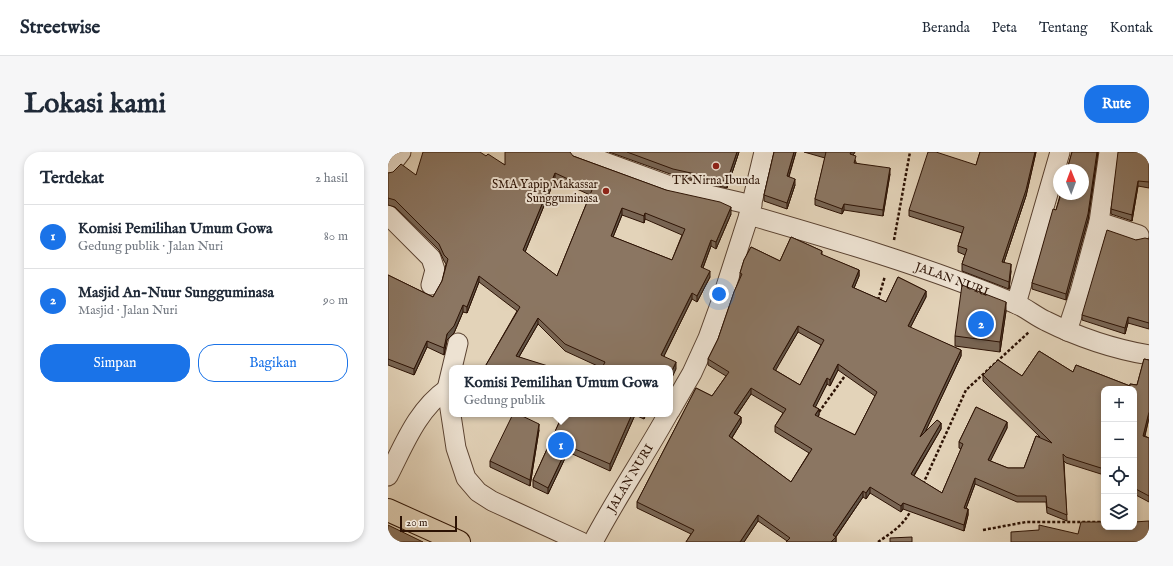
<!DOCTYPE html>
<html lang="id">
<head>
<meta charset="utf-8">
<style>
	body { margin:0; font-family:"IM FELL English",serif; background:#f6f6f7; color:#1f2937 }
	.controls { position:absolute; right:12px; bottom:12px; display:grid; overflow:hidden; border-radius:8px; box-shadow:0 2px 6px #0003 }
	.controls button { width:36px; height:36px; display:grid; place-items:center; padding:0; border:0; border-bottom:1px solid #e0e1e3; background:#fff; color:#1f2937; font:20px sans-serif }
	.compass { position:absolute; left:665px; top:12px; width:36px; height:36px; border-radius:50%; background:#fff; box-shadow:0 2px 6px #0003; rotate:359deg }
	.scale { position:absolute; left:12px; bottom:10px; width:57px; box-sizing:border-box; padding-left:4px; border:2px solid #2c1204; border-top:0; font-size:11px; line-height:14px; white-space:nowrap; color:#2c1204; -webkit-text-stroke:3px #ede2d2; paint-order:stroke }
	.you { position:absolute; left:331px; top:142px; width:14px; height:14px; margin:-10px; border:3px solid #fff; border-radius:50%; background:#1a73e8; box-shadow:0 0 0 6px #1a73e833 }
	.badge { display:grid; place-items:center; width:26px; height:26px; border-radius:50%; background:#1a73e8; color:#fff; font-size:13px; font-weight:700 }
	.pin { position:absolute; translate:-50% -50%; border:2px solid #fff; box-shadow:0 1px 4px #0006 }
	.popup { position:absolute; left:61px; top:213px; width:224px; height:52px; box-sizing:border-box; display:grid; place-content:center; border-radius:8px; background:#fff; filter:drop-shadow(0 1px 3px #0005); font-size:13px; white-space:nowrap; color:#747a83 }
	.popup b { font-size:15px; color:#1f2937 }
	.popup::after { content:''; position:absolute; left:50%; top:100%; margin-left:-8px; border:8px solid transparent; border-top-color:#fff }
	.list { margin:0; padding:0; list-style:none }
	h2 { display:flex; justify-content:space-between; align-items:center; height:52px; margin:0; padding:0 16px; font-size:17px }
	h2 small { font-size:13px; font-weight:400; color:#747a83 }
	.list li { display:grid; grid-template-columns:26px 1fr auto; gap:12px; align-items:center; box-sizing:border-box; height:64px; padding:0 16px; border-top:1px solid #e0e1e3 }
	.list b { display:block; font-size:15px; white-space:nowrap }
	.list p { margin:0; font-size:13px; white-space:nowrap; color:#747a83 }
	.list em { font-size:13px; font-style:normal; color:#747a83 }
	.actions { display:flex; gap:8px; padding:12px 16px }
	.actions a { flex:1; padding:9px 0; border:1px solid #1a73e8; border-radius:16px; text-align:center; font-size:14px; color:#1a73e8 }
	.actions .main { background:#1a73e8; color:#fff }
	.icon { flex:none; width:22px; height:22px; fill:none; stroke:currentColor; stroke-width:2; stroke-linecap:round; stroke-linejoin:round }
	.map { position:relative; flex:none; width:761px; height:390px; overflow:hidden; border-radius:16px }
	header { display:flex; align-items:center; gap:24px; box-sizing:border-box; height:56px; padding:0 20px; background:#fff; border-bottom:1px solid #e0e1e3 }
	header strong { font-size:19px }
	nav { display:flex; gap:22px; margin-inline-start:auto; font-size:14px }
	.intro { display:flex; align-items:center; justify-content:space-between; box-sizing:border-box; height:96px; padding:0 24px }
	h1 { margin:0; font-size:28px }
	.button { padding:10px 18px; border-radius:16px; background:#1a73e8; color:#fff; font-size:14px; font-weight:700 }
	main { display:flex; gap:24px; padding:0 24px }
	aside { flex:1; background:#fff; border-radius:16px; box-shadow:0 2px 6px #0003 }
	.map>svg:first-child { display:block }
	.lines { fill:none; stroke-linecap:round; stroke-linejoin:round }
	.minor-casing { stroke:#5a4231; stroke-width:21 }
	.trunk-casing { stroke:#2c1204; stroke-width:24 }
	.path { stroke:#2c1204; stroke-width:2.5; stroke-dasharray:3 2; stroke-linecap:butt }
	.minor { stroke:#ede2d2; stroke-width:19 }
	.trunk { stroke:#e3d3b9; stroke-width:22 }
	.wall { fill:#786554; stroke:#2c1204; fill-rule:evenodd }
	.shaded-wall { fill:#615345; stroke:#2c1204 }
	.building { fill:#8b7662; stroke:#2c1204; fill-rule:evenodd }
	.poi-dot { fill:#8f2418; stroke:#ede2d2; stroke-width:1.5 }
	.labels { text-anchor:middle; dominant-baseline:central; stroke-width:4; stroke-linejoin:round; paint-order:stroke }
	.poi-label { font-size:12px; fill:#2c1204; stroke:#ede2d2 }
	.street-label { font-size:12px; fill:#2c1204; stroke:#ede2d2 }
</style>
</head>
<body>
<header>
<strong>Streetwise</strong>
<nav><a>Beranda</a><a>Peta</a><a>Tentang</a><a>Kontak</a></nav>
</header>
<div class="intro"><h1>Lokasi kami</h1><a class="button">Rute</a></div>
<main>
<aside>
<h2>Terdekat<small>2 hasil</small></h2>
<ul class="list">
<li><span class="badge">1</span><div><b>Komisi Pemilihan Umum Gowa</b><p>Gedung publik · Jalan Nuri</p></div><em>80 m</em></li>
<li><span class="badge">2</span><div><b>Masjid An-Nuur Sungguminasa</b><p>Masjid · Jalan Nuri</p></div><em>90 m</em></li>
</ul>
<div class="actions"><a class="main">Simpan</a><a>Bagikan</a></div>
</aside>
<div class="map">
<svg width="761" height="390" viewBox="0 0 761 390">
	<rect width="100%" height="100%" fill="#e3d3b9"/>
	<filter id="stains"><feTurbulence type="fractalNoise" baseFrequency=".005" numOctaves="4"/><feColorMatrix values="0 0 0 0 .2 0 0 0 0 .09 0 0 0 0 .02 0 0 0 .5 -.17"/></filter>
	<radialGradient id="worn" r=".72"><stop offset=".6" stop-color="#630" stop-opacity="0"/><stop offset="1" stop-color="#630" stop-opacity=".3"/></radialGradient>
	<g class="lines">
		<defs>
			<g id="minor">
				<path d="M189 0 282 34 364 53"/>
				<path d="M0 17 13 0"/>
				<path d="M0 63 43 106 47 118 43 133"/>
				<path id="s1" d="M361 63C451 89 540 115 626 151 637 155 647 164 658 169 690 185 726 197 761 203"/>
				<path d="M711 70 751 83"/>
				<path d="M628 152 672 0"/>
				<path d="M679 179 692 140 711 70 721 0"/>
				<path d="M70 191 59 237 68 296 78 326 90 340 104 349 193 390"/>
				<path d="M282 259 304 221 320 186 333 150 361 63 376 0"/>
				<path d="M0 324C16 293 29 258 59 237"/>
				<path id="s2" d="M205 390C228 346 256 305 280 262"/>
			</g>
			<path id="trunk" d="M0 358 71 390"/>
		</defs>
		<use href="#minor" class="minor-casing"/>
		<use href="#trunk" class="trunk-casing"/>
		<path class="path" d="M506 88 522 0
			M490 148 497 124
			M431 260 459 221
			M535 332 578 238 641 180
			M595 378 638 370H716
			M490 390C503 381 516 373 523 358"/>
		<use href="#minor" class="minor"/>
		<use href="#trunk" class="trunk"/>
	</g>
	<path class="wall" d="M221 0H351L339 36 285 23Z
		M386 0H408L401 25 407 33 399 57 376 49V43Z
		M416 0H467L465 3 468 10V11L502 22 495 64 456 58 454 62 427 53V47L437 6Z
		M592 0H648L638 44 616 110 623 119 621 137 574 119V112L577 103 570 100V94L574 81 521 64V58L588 13Z
		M684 0H710L700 68 678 148 644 137V131L668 58Z
		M761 0V36L750 34 744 69 723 62V57Z
		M98 4 117 13 185 4 343 62 328 97 323 94 315 116 322 125 309 150 304 147 276 204 288 217 214 216 177 199 150 172 131 205 160 216H98V213L129 159 91 130 79 161 75 160 66 181 59 188 56 203 39 195 26 223 0 213V123L45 145 54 129 58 112 56 109 51 98 7 55 0 53V21L28 23ZM167 27 202 43 169 124 137 100ZM234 63 256 71 257 67 294 83 284 108 225 85Z
		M403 85 434 99V103L471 118V124L466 136 498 150 510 125 538 139V145L522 176 573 198V204L537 280 549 268 553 271V277L526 324 554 341 573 297 571 296V290L588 255 619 270V276L602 309 620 316H636L648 284 652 285 595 229V223L610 208 634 224 651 199 685 220 688 213 742 234V232L749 233 756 207 761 208V266L757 284 761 286V350L746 342V237H716V323L678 311 676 309 679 369 659 361 658 350H629L587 332 578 356 580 357V363L576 379 515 357 513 360 482 341 478 347 475 345 448 385V390H398L399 389 370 369 356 390H298L303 382 249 356V350L308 236 324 244 338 224 320 213V207L330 187 346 140 352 127V121L356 108 363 95 392 109ZM410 180 433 193 412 233 387 218ZM450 218 487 244 467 283 430 265 431 263V257L427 255 439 232 442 234ZM363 242 395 261 387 274V280L421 301 403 330 344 286 353 271V265L349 263Z
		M761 87V177L740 171 737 182 694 168V163L748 88Z
		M618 159 612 200 567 194V184Z
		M175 262H258L256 267 247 263 222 319 180 300 160 342 145 335V328Z
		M151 278 142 334 102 315V309Z"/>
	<path class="shaded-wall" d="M349 0H351L339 36V29Z
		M406 0H408L399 30V24Z
		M463 0H467L462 8V2Z
		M647 0H648L638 44 614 116V110Z
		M709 0H710L700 68 678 148V142Z
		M502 16V22L495 64V58Z
		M167 21V27L135 105V98Z
		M407 27V33L399 57V51Z
		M750 29V34L744 69V63Z
		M456 52V58L454 62V57Z
		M343 55V62L328 97V90Z
		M234 56V63L223 90V84Z
		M257 61V67L256 71V64Z
		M323 88V94L313 121V115Z
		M623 112V119L621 137V130Z
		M471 118V124L464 141V135Z
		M322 119V125L309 150V144Z
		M91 124V130L79 161V155Z
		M538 139V145L520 180V174Z
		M304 141V147L273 210V203Z
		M618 150V159L612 200V190Z
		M75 153V160L66 181 59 188 56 203V196L59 182Z
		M740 165V171L737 182V176Z
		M150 166V172L128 210V204Z
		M410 174V180L385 223V217Z
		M39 189V195L26 223V217Z
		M573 198V204L532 291V285Z
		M288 210V217L282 230V223Z
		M450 212V218L442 234V228Z
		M439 226V232L425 260V254Z
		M363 236V242L346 267V261Z
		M431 257V263L427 269V263Z
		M761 260V266L755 290V284Z
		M244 262H247V263L222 319V312Z
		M256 262H258L256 267Z
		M353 265V271L341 290V284Z
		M619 270V276L600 314V308Z
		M553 271V277L523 328V322Z
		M151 272V278L142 334V328Z
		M180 294V300L160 342V336Z
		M587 326V332L576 362V356Z
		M482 335V341L478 347V341Z
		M475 339V345L447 386 448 385V390H443L445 383Z
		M515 351V357L513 360V354Z
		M580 357V363L576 379V373Z
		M370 363V369L356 390H352Z"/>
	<path class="building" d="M35 0H92L98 4 100 2 117 13V0H182L185 4 278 38 332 50 343 55 328 90 323 88 313 115 322 119 309 144 304 141 273 203 288 210 282 223V216H214L217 210 177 192 150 166 128 204 160 214V216H104L98 213 132 155 91 124 79 155 75 153 66 174 59 182 56 196 39 189 26 217 0 207V123L45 145 54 129 60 107 56 103 51 92 7 48 0 46V21L5 20 13 12 28 23ZM167 21 204 38 169 124 135 98ZM234 56 256 64 257 61 297 77 284 108 223 84Z
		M239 0H349L339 29 285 17Z
		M386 0H406L399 24 407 27 399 51 376 43Z
		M437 0H463L462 2 468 4 466 11 502 16 495 58 456 52 454 57 427 47 438 0Z
		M540 0H548L588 13 592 0H647L638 38 614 110 623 112 621 130 574 112 579 97 570 94 576 75 521 58Z
		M684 0H709L700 62 678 142 644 131 665 57 668 58 673 42H695V18H679Z
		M730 0H761V30L750 29 744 63 723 57Z
		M719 78 748 88 757 86 761 87V171L740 165 737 176 694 163Z
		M403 85 434 99 433 102 471 118 464 135 498 150 510 125 538 139 520 174 573 198 532 285 549 268 553 271 523 322 554 341 575 292 571 290 588 255 619 270 600 308 620 316H636L648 284 664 291 595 223 610 208 634 224 651 199 685 220 688 213 742 234V232L749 233 756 207 761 208V260L755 284 761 286V344L746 336V237H716V317L678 305 675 302 679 363 659 355 658 344H629L587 326 576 356 580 357 576 373 515 351 513 354 482 335 478 341 475 339 445 383 448 385 443 390H398L402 386 370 363 352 390H298L306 378 249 350 308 236 324 244 341 220 320 207 330 187 346 140 354 122 352 121 356 108 363 95 392 109ZM410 174 436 188 412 233 385 217ZM450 212 489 240 467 283 427 263 431 257 425 254 439 226 442 228ZM363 236 398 257 387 274 424 297 403 330 341 284 353 265 346 261Z
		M574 133 618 150 612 190 567 184Z
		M125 262H130L151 272 142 328 102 309Z
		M175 262H244L222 312 180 294 160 336 145 328Z
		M716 361V375H746V370L761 369V390H623V380L651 378V373L690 382 693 370H713Z
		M0 373 35 390H0Z
		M524 385V390H502V386Z"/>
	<g class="poi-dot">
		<circle cx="328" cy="14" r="4"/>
		<circle cx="218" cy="39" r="4"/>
	</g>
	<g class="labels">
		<g class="poi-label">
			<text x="328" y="28">TK Nirna Ibunda</text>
			<text x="210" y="32" text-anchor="end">SMA Yapip Makassar<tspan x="210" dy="14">Sungguminasa</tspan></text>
		</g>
		<g class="street-label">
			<text stroke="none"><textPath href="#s1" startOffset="213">JALAN NURI</textPath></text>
			<text stroke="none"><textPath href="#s2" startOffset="74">JALAN NURI</textPath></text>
		</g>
	</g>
	<rect width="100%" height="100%" filter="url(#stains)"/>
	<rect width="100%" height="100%" fill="url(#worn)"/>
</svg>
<div class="controls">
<button>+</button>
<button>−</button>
<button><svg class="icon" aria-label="locate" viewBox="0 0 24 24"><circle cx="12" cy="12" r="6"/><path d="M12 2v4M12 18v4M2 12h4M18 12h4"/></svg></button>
<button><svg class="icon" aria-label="layers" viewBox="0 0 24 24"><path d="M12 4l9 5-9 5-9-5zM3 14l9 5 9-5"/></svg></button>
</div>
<svg class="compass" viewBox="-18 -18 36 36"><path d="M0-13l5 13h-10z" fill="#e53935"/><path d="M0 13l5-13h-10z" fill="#747a83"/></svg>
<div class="scale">20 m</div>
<div class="you"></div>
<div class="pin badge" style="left:173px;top:293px">1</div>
<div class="popup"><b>Komisi Pemilihan Umum Gowa</b>Gedung publik</div>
<div class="pin badge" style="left:593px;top:172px">2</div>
</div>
</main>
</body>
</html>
